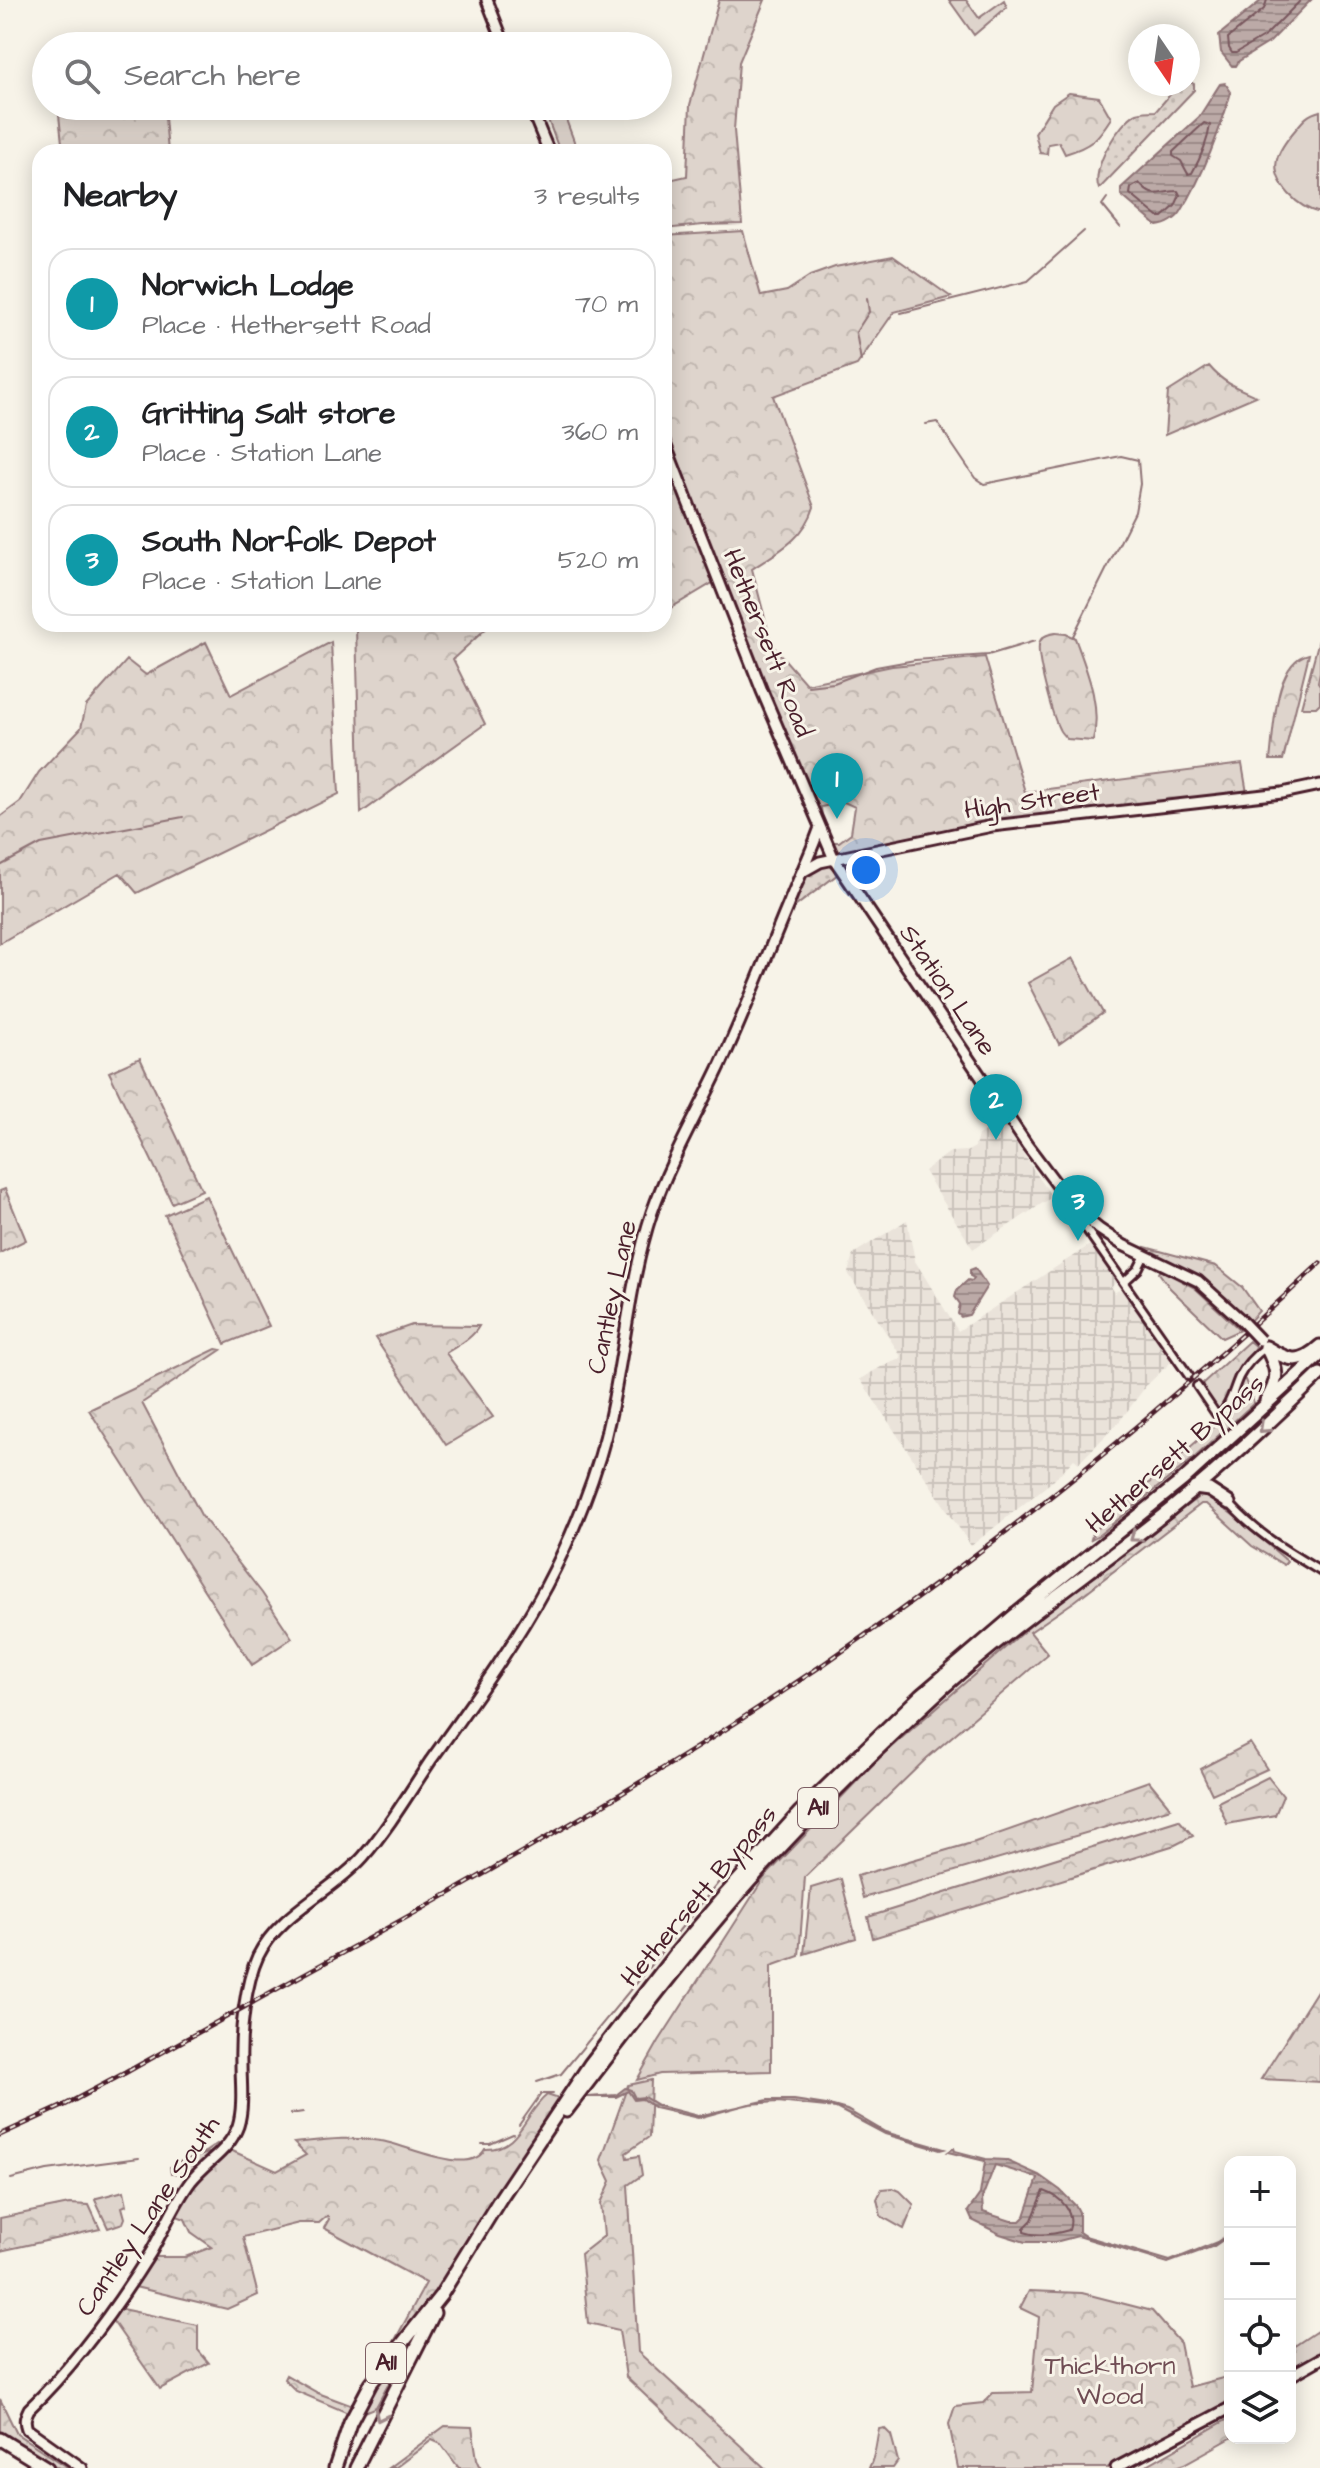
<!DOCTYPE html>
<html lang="en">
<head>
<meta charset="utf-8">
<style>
	body { margin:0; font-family:"Architects Daughter",sans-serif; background:#f2f2f2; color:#202124 }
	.controls { position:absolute; right:24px; bottom:24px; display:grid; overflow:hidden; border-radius:16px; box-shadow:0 4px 20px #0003 }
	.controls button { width:72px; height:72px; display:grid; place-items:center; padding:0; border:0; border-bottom:2px solid #e0e0e0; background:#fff; color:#202124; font:40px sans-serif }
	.compass { position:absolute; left:1128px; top:24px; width:72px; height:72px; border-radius:50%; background:#fff; box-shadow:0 4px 20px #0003; rotate:167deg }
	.you { position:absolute; left:866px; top:870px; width:28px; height:28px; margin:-20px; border:6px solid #fff; border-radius:50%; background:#1a73e8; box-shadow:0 0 0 12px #1a73e833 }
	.badge { display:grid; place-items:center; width:52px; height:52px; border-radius:50%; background:#d1495b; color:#fff; font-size:26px; font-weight:700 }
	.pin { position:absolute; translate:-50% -66px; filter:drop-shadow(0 2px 4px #0008) }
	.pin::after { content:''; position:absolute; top:42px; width:28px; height:24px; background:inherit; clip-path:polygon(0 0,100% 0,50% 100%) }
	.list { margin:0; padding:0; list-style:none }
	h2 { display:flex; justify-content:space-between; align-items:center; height:104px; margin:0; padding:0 32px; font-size:34px }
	h2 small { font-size:26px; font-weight:400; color:#757577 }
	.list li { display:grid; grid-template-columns:52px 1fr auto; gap:24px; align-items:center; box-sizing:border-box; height:112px; margin:0 16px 16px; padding:0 16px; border:2px solid #e0e0e0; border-radius:24px }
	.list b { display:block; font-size:30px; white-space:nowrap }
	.list p { margin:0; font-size:26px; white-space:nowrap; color:#757577 }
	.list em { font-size:26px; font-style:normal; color:#757577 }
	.icon { flex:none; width:44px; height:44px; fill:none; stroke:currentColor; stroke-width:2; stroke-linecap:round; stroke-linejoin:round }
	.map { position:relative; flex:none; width:1320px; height:2468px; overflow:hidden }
	.search { position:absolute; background:#fff; box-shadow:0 4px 20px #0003; left:32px; top:32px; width:640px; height:88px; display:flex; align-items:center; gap:20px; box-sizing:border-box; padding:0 28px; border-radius:44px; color:#757577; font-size:30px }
	.panel { position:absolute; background:#fff; box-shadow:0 4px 20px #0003; left:32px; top:144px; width:640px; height:488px; border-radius:24px }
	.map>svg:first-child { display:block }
	.industrial { fill:url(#industrial-grid) }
	.grass { fill:url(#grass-dots); stroke:#947a7c; stroke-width:2 }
	.forest { fill:url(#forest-crowns); stroke:#947a7c; stroke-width:2 }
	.pitch { fill:#ded4cc; stroke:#947a7c; stroke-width:2 }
	.water { fill:url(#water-rules); stroke:#8e7275; stroke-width:2; fill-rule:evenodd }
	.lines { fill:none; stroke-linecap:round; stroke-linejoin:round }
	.shore { stroke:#78575d; stroke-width:2 }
	.stream { stroke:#8e7275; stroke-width:2 }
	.street-casing { stroke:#4a1f2b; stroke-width:12 }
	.secondary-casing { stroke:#4a1f2b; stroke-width:15 }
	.highway-casing { stroke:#4a1f2b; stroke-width:17 }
	.street { stroke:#f7f3e8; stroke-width:6 }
	.secondary { stroke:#f7f3e8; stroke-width:9 }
	.highway { stroke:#f7f3e8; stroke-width:11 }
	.rail-casing { stroke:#4a1f2b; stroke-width:5 }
	.rail { stroke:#f7f3e8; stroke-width:2; stroke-dasharray:6; stroke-linecap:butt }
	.secondary-bridge-casing { stroke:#4a1f2b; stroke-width:15; stroke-linecap:butt }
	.secondary-bridge { stroke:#f7f3e8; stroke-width:9 }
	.oneway { stroke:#a0898a }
	.labels { text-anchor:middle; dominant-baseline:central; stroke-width:6; stroke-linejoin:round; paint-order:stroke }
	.shield { fill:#f7f3e8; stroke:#7e5f64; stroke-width:2 }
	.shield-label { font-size:24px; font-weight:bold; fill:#4a1f2b }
	.street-label { font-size:26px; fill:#4a1f2b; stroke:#f7f3e8 }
	.park-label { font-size:26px; fill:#6f4c53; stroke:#f7f3e8 }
</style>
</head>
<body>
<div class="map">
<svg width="1320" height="2468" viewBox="0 0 1320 2468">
	<defs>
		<pattern id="industrial-grid" width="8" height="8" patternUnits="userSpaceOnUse" patternTransform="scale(2)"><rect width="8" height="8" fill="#eae3da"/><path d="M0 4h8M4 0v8" fill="none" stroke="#cac2bb"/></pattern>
		<pattern id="grass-dots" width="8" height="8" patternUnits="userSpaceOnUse" patternTransform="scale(2)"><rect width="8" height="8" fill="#ded4cc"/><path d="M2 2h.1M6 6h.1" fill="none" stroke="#c0b6af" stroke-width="1.8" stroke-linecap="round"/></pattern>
		<pattern id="forest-crowns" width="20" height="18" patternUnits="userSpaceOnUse" patternTransform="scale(2)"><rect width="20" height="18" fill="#ded4cc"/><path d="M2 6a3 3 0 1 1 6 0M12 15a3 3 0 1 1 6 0" fill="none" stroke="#c0b6af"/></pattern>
		<pattern id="water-rules" width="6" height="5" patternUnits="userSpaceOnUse" patternTransform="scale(2)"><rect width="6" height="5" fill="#bcaaa7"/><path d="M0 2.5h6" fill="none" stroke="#9b8a88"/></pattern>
	</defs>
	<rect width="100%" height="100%" fill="#f7f3e8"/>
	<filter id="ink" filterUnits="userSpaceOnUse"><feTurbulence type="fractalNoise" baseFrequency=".0125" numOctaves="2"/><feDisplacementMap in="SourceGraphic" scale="16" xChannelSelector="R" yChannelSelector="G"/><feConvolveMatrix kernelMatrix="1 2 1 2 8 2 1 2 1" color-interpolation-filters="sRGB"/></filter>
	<g filter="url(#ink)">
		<path class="industrial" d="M1001 1121 1052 1197 973 1249 924 1171 950 1152 968 1151 975 1147 978 1135Z
			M907 1220 915 1261 958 1331 1093 1243 1116 1282 1111 1288 1114 1293 1119 1290 1123 1291 1162 1345 1171 1362 1146 1386 1119 1422 1079 1463 1074 1459 1054 1480 971 1546 860 1379 881 1367 902 1358 848 1273 853 1254Z"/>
		<path class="grass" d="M1188 81 1194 84V90L1099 189C1090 169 1119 122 1137 113 1143 111 1150 111 1156 111L1179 84H1188Z
			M829 864 838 874 788 912 803 878 810 869Z"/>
		<path class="forest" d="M719 0H765L739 62 734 130 742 224 703 225 664 229V181L687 176 690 105Z
			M949 0H966L979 18 1004 0 1007 7 974 35Z
			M1069 93 1099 97 1111 118C1097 140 1091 146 1065 154L1059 142 1048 144 1047 154 1040 153 1035 133 1053 104Z
			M58 106H164L168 152H63Z
			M543 106H561L578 152H560Z
			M743 231 761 296 787 291 810 276 835 267 893 256 951 297 894 312 857 365 773 396 814 507C804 539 779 551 752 569L772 645 806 684 892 666 985 657 1025 792 1242 764 1247 793 972 824 840 852 834 851 829 842H839L851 833 855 807 844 802 821 807 822 817 817 818 664 431V236Z
			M1209 366C1223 383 1237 388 1256 396L1165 435 1168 392Z
			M664 452 714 582 664 612Z
			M361 624H491L453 659 485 724 361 813 356 627Z
			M1056 633 1066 634 1075 638C1087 671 1102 706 1093 741L1067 739C1064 736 1060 732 1059 729 1053 717 1034 652 1040 641 1043 635 1050 634 1056 633Z
			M1320 636V672L1318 682 1320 685V703L1316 707H1301Z
			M206 642 231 695 331 642 339 794 137 893 120 873 0 943V817L20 802 39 772 81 728 86 706 127 660 146 675Z
			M1309 654 1283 760H1270C1274 731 1274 661 1309 654Z
			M1073 958 1103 1013 1059 1044 1028 983Z
			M140 1058 202 1190 172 1203 109 1072Z
			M5 1189 26 1240 0 1253V1191Z
			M206 1196 269 1326 225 1344 165 1215Z
			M1145 1247 1216 1266 1242 1287 1259 1311 1249 1322 1202 1279 1146 1253Z
			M1161 1270 1195 1288 1240 1330 1222 1338 1170 1288 1159 1273Z
			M412 1325 479 1326C472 1339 458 1345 446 1353L493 1417 446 1445 375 1338Z
			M1249 1341 1256 1347 1238 1371 1223 1408 1218 1409 1202 1387 1203 1383Z
			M216 1349 221 1350 142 1403 201 1515 262 1593 292 1638 252 1665 89 1410Z
			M1241 1378 1245 1380 1254 1403 1194 1458 1099 1535 1091 1539 1093 1532 1228 1414Z
			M1201 1495C1223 1502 1266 1544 1287 1561L1284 1565 1252 1546 1206 1504H1201L1075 1601 1030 1632 1048 1654 927 1758 805 1877 799 1956 771 1966V2071L660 2074 637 2080 659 2041 764 1878 881 1756 1046 1612Z
			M1250 1743 1267 1769 1212 1794 1200 1769Z
			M1268 1777 1283 1796 1275 1815 1227 1824 1218 1802Z
			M1149 1781 1171 1808 863 1898 857 1876 975 1842Z
			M1179 1820 1193 1836 1175 1845 873 1938 868 1917Z
			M841 1879 856 1938 804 1954 811 1888Z
			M1320 1986V2082L1261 2079Z
			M651 2080 649 2137 626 2153 627 2158 639 2156 642 2175 628 2185 638 2352 765 2468H722L626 2377 619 2330 588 2323 581 2254 604 2236 601 2203 611 2181 601 2160 628 2085Z
			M547 2095 559 2099 452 2268 376 2407 355 2416 296 2391 284 2379 286 2375 318 2393 358 2408 426 2283 324 2228 329 2219 327 2216 319 2223H299L243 2237 258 2295 227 2309 131 2286 150 2257H185L212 2247 191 2232 185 2219 174 2215 198 2171 171 2174 170 2167 205 2152 217 2144 277 2171 306 2155 294 2143C323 2140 351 2136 381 2141 405 2144 470 2178 485 2149 520 2150 524 2113 547 2095Z
			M893 2188 900 2191 914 2205 904 2229 881 2216 877 2199 882 2189Z
			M124 2191 127 2205 122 2207 125 2218 123 2223 108 2228 95 2200 97 2198Z
			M69 2204 89 2205 100 2229 0 2251V2218Z
			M1029 2291 1082 2293 1152 2311 1180 2343 1189 2387 1230 2376V2402L1107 2468H958L949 2424 955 2406 983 2403 993 2393 1032 2392 1039 2317 1020 2308Z
			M117 2308 198 2325V2350L209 2363 160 2389 110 2317Z
			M1320 2329V2353L1290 2370V2349Z
			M0 2399 17 2434 69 2468H59L0 2433Z
			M1230 2418 1231 2438 1184 2464 1173 2468H1142Z
			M445 2426 472 2427 477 2459 481 2468H459L441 2444 432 2440 395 2468H388Z
			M884 2428 891 2435 898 2461 893 2468H869C877 2451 875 2446 879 2429Z"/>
		<path class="pitch" d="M1320 111V213C1307 210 1298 204 1289 194 1267 169 1276 152 1296 129 1304 119 1308 114 1320 111Z"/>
		<path class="water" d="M1262 0H1311L1270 42 1239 61 1236 66H1232L1221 52 1219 35Z
			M1225 83 1231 92C1221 128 1202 178 1182 210 1177 219 1167 225 1157 226L1121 195V188L1199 117 1220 84Z
			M975 1268 987 1286 969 1315 961 1317 958 1314 960 1304 955 1297 957 1290 968 1280 972 1281 974 1278 970 1276V1270Z
			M625 2088 631 2090 635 2098 644 2097 659 2106 698 2116 768 2100H794L833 2106 847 2110 885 2132 944 2149 940 2150 885 2134 836 2108 778 2102 749 2104 698 2118 655 2108 642 2099 634 2100 628 2091 616 2097H588L616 2095Z
			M954 2148 955 2151 986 2159 1005 2160 1039 2175 1060 2190 1076 2206 1079 2212V2232L1085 2236 1170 2261 1217 2242 1230 2233V2235L1214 2246 1168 2263 1078 2236 1055 2242H1025L1000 2234 972 2220 968 2211 980 2194 985 2161 948 2152ZM995 2165 1038 2178 1025 2216 1020 2221H1011L983 2212 982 2198Z"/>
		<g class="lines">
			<path class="shore" d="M1267 0 1264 9 1228 38 1229 48 1232 53H1236L1265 36 1301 0
				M1204 123 1210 125C1208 140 1200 159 1192 173L1188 174 1181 161 1173 156V152Z
				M1139 183C1154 201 1158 191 1178 191L1180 195 1175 206 1163 217H1158L1130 194 1131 188Z
				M1044 2191C1061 2197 1075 2211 1069 2230 1055 2234 1038 2237 1024 2232V2228L1032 2220Z"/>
			<path class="stream" d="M1107 198 1102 205 1120 227
				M901 313 1028 281 1084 231
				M861 361 856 332 869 312 867 298
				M926 424 937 422 975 478 984 484 1121 456 1138 460 1140 484 1135 512 1073 636
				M808 686 834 683 876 667 915 660 988 655 1035 641
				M0 866 41 844 183 817
				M537 2082 561 2074 751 1843
				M290 2114 303 2112
				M519 2125 541 2094H553
				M482 2144H490L513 2134
				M176 2163 215 2151
				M11 2179 47 2170 139 2158"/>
			<defs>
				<path id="street" d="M1086 1219 1082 1223 1189 1376
					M1124 1282 1138 1269 1145 1255
					M1197 1386 1216 1414H1221C1231 1404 1233 1390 1239 1377 1245 1365 1255 1355 1266 1347
					M1229 1503C1257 1534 1285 1550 1320 1571"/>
				<path id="secondary" d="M487 0 505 46
					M530 106 549 152
					M664 441 762 691 834 859 1027 1145 1076 1210 1099 1229 1123 1245 1198 1281 1239 1318
					M804 871 820 862 992 826 1282 793 1320 785
					M1290 2376 1320 2359
					M82 2468 27 2429C24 2421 25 2417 29 2409 76 2364 116 2308 151 2252 164 2229 175 2202 191 2181 207 2161 229 2151 238 2126 244 2107 241 2083 241 2063 240 2032 245 1984 258 1956 279 1913 332 1892 363 1857 389 1827 409 1793 431 1760 471 1704 513 1647 546 1586 572 1537 599 1471 610 1417 625 1349 630 1278 652 1212 670 1161 698 1113 721 1064 745 1012 766 958 788 905 798 879 810 855 819 830
					M1116 2468 1230 2408"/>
				<path id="highway" d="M1266 1347C1289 1361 1299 1365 1320 1346
					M1266 1401C1280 1378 1278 1370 1266 1347
					M1195 1488 1209 1490 1229 1503
					M566 2111C621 2039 676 1967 735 1898 800 1823 871 1754 944 1687 1008 1629 1080 1580 1148 1527 1209 1480 1265 1427 1320 1374
					M0 2439 47 2468
					M335 2468 350 2423 371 2383 441 2295 500 2199 590 2064 675 1954 723 1897 800 1812 920 1696 1015 1615 1183 1480 1320 1355
					M356 2468 434 2313"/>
			</defs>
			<use href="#street" class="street-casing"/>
			<use href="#secondary" class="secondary-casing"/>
			<use href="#highway" class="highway-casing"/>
			<use href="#street" class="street"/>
			<use href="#secondary" class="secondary"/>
			<use href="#highway" class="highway"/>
			<defs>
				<path id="rail" d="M0 2135 63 2106 125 2073C320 1964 518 1860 707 1741 926 1602 1132 1441 1320 1263"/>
			</defs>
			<use href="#rail" class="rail-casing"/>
			<use href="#rail" class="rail"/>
			<defs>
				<path id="secondary-bridge" d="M1239 1318 1260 1340"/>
			</defs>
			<use href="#secondary-bridge" class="secondary-bridge-casing"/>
			<use href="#secondary-bridge" class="secondary-bridge"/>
		</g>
		<defs><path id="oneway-chevron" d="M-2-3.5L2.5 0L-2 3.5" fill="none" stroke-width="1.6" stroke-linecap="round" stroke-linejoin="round" transform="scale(2)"/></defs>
		<g class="oneway">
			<use href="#oneway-chevron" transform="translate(1264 1428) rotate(137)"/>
			<use href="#oneway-chevron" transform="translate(1135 1537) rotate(143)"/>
			<use href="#oneway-chevron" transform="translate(380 2416) rotate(116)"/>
		</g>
	</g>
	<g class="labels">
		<g class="shield">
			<rect x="798" y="1788" width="40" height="40" rx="6"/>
			<rect x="366" y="2343" width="40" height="40" rx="6"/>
		</g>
		<g class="shield-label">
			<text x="818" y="1808">A11</text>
			<text x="386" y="2363">A11</text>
		</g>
		<g class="street-label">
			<text transform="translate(768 643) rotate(68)">Hethersett Road</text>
			<text transform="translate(1032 801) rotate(-8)">High Street</text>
			<text transform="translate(948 990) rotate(56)">Station Lane</text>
			<text transform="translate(612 1297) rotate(-78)">Cantley Lane</text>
			<text transform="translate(1175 1454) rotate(-41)">Hethersett Bypass</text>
			<text transform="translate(699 1896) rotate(-50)">Hethersett Bypass</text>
			<text transform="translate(148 2216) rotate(-56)">Cantley Lane South</text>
		</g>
		<g class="park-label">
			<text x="1110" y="2366">Thickthorn<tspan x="1110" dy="30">Wood</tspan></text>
		</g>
	</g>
</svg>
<div class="controls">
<button>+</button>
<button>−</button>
<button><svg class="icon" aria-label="locate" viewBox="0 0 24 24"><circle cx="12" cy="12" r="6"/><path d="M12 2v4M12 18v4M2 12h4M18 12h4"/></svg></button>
<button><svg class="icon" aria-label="layers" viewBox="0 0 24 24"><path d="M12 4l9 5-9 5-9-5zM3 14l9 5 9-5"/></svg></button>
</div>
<svg class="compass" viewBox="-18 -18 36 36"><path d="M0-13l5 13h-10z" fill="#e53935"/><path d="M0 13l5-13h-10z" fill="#757577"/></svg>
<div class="you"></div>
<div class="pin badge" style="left:837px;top:819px;background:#0f9aa8">1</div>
<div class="pin badge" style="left:996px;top:1140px;background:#0f9aa8">2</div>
<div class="pin badge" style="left:1078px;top:1241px;background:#0f9aa8">3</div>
<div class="search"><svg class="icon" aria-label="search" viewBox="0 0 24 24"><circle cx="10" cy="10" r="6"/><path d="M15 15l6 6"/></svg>Search here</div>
<section class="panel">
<h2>Nearby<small>3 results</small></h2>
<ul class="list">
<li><span class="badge" style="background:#0f9aa8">1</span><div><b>Norwich Lodge</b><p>Place · Hethersett Road</p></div><em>70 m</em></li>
<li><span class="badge" style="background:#0f9aa8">2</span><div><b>Gritting Salt store</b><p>Place · Station Lane</p></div><em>360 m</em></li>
<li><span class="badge" style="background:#0f9aa8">3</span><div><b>South Norfolk Depot</b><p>Place · Station Lane</p></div><em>520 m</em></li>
</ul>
</section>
</div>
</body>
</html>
